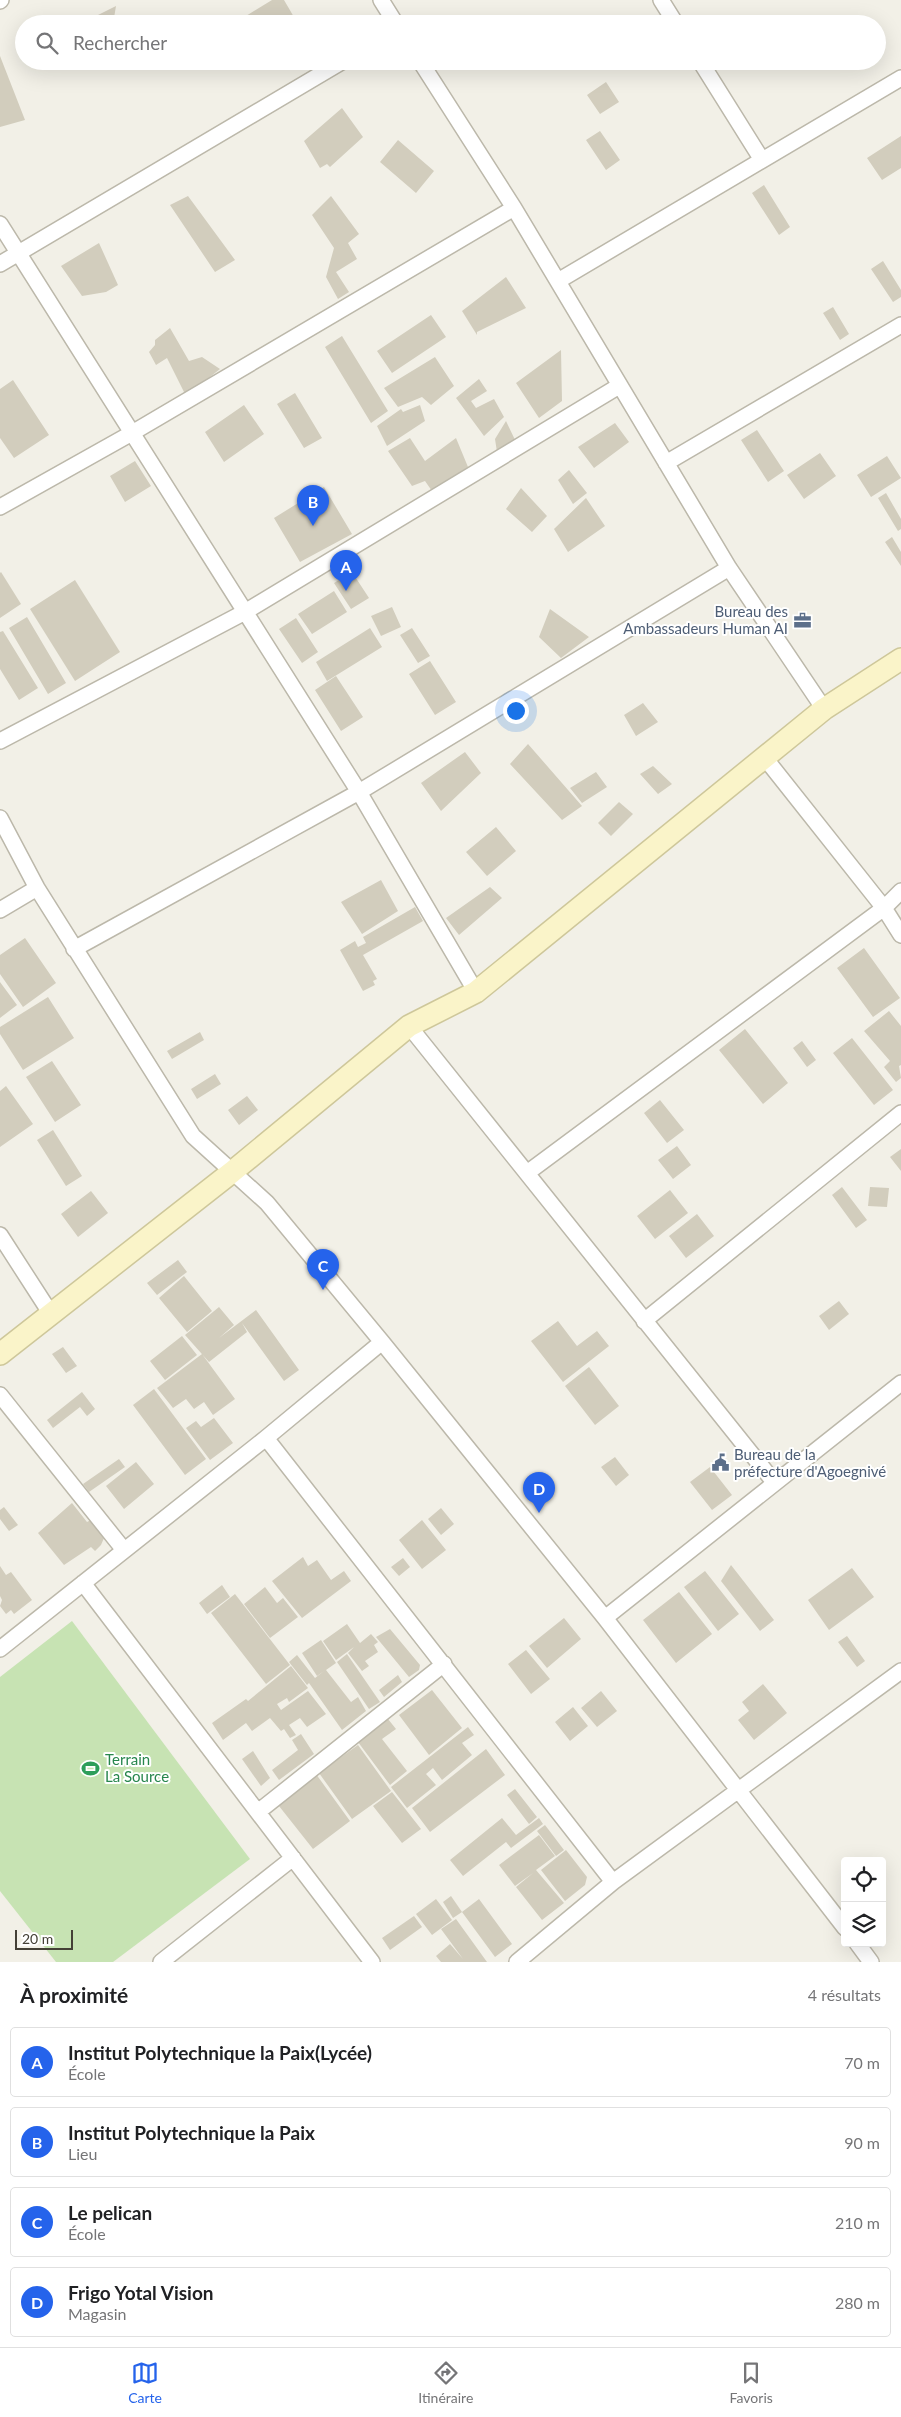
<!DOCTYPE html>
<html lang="fr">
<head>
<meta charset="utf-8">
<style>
	body { margin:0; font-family:Lato,sans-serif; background:#f2f2f2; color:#202124 }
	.controls { position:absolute; right:15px; bottom:15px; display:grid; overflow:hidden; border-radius:5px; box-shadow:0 5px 20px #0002 }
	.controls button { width:45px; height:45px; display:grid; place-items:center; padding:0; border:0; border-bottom:1px solid #e0e0e0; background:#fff; color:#202124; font:25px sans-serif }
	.scale { position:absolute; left:15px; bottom:12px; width:58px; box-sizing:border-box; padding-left:5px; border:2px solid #444036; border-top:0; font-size:14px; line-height:18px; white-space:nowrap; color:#444036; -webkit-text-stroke:4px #fff; paint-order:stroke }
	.you { position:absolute; left:515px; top:710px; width:18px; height:18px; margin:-12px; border:4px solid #fff; border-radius:50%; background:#1a73e8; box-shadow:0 0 0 8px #1a73e833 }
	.badge { display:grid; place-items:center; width:32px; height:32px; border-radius:50%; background:#2563eb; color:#fff; font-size:16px; font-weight:700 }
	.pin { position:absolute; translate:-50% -41px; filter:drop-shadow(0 1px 2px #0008) }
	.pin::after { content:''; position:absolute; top:26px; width:18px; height:15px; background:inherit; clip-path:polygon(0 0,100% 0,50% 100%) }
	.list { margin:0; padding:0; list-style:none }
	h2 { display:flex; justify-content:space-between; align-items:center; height:65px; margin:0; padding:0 20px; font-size:21px }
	h2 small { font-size:16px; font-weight:400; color:#757577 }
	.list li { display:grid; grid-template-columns:32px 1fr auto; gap:15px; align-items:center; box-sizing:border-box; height:70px; margin:0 10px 10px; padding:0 10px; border:1px solid #e0e0e0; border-radius:5px }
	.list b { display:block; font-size:19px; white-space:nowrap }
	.list p { margin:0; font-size:16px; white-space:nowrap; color:#757577 }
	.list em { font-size:16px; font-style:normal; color:#757577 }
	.icon { flex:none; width:28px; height:28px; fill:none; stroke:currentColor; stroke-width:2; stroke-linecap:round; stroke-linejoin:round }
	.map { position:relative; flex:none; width:901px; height:1962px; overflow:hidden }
	.search { position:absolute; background:#fff; box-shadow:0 5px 20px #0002; left:15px; right:15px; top:15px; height:55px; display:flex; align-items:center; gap:12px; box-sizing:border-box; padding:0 18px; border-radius:28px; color:#757577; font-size:19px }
	.sheet { height:385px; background:#fff }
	nav { display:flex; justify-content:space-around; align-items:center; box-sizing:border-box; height:70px; border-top:1px solid #e0e0e0; background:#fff; font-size:14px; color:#757577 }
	nav a { display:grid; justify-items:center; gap:2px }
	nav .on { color:#2563eb }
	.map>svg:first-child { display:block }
	.green { fill:#c7e3b3 }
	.building { fill:#d2cdbd }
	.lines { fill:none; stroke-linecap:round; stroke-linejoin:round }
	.street-casing { stroke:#bcb8aa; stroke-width:18 }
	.secondary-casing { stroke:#cec79a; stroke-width:24 }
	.street { stroke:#fff; stroke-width:15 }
	.secondary { stroke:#faf4c9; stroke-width:21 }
	.labels { text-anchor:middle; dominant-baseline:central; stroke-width:4; stroke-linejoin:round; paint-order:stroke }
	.service-label { font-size:15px; fill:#4e5e75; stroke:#fff; text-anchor:end }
	.leisure-label { font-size:15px; fill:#27864d; stroke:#fff; text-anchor:start }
</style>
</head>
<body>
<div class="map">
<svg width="901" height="1962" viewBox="0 0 901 1962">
	<rect width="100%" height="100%" fill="#f2f0e7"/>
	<path class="green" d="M72 1621 250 1859 113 1962H56L0 1891V1677Z"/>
	<path class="building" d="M272 0H284L298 24H233Z
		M116 6 113 24H89L88 20Z
		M0 56 25 120 0 127Z
		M606 82 619 102 600 114 587 95Z
		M342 108 363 137 330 167 327 164 320 168 304 141Z
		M600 131 620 160 606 170 586 140Z
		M901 136V168L882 180 867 158Z
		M398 140 434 171 416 193 380 162Z
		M764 185 790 227 779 235 752 193Z
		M188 196 235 260 215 272 170 205Z
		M331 196 359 234 348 243 357 259 336 272 349 292 338 299 326 277 334 248 312 215Z
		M99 243 118 285 106 292 82 296 61 266Z
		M883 261 901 290V297L893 302 871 269Z
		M506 277 526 308 477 332V335L462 311Z
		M833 307 849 334 840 340 823 313Z
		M431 315 446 337 392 373 377 351Z
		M170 328 189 361 202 357 220 369 186 396 167 358 156 365 149 352 155 345V340Z
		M342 336 388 411 371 423 325 347Z
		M561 350 562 401 539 418 516 383Z
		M435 357 454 386 431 405 422 397 398 407 384 388Z
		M479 379 487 391 471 401 476 408 494 399 504 417 484 436 456 398Z
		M13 380 49 435 14 458 0 438V389Z
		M295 393 322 438 304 448 277 404Z
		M244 405 264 434 224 462 205 432Z
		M420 405 425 421 387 446 377 426 401 409 403 412Z
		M506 421 516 442 497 452 495 439Z
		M615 423 629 442 594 468 578 447Z
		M757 430 784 471 768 482 741 440Z
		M410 438 425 461 456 438 468 467 432 491 425 481 412 486 388 451Z
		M820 453 836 476 804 499 787 475Z
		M887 456 901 478 871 497 857 475Z
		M135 461 151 486 125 502 110 476Z
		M569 470 587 493 573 504 558 480Z
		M324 487 352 534 300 562 274 518Z
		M521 488 547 516 532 532 506 509Z
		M886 493 901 519V529L898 531 878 498Z
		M586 498 605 526 568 552 554 529Z
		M892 537 901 552V566L885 542Z
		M1 572 21 604 0 618V573Z
		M352 572 369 598 351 609 334 583Z
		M75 580 120 652 75 681 30 609Z
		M334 591 347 612 312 634 298 614Z
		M392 607 401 627 381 636 371 616Z
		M550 609 589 637 561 658 539 637Z
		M27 617 66 683 48 694 9 628Z
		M296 618 318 652 302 663 279 629Z
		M370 628 382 647 327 681 316 662Z
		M412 628 430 656 418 663 400 635Z
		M3 631 38 688 19 700 0 669V632Z
		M430 661 456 702 435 715 409 674Z
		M336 676 363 717 341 731 315 690Z
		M643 703 658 722 636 736 624 715Z
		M528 744 582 806 562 820 510 764Z
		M465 752 481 773 441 811 421 783Z
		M653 766 672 784 658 794 640 774Z
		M596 772 607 787 582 803 570 788Z
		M619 802 633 814 611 836 598 823Z
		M496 827 516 851 487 876 466 852Z
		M381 880 398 911 362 934 341 902Z
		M490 887 502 898 459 935 446 918Z
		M415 907 423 921 363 955 377 979 373 981 375 985 363 991 340 950 355 941 358 947 366 943 363 937Z
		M25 938 56 983 23 1007 0 974V955Z
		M864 948 900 998 873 1017 837 968Z
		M0 982 17 1005 0 1018Z
		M48 997 74 1038 23 1070 0 1034V1027Z
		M889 1011 901 1026V1065L899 1066 901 1078 896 1082 884 1067 890 1061 864 1031Z
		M745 1029 788 1083 763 1104 719 1050Z
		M200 1032 204 1040 172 1059 167 1051Z
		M852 1038 893 1090 874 1105 833 1053Z
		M802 1041 816 1060 807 1067 793 1048Z
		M52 1061 81 1105 55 1122 26 1077Z
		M215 1074 221 1084 197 1099 191 1089Z
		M6 1086 33 1124 0 1147V1091Z
		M247 1096 258 1110 239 1125 228 1110Z
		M660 1100 684 1130 667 1143 644 1113Z
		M53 1130 82 1176 66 1186 37 1140Z
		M677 1146 691 1165 673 1179 658 1160Z
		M901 1149V1171L890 1157Z
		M842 1187 867 1220 856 1228 832 1195Z
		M870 1187 889 1188 887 1207 868 1206Z
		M670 1190 688 1213 655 1239 637 1216Z
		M91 1191 108 1213 78 1237 61 1214Z
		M697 1214 714 1236 686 1258 669 1236Z
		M178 1260 187 1272 157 1295 147 1283Z
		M184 1276 212 1311 187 1332 159 1298Z
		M839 1301 849 1314 829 1330 819 1316Z
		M219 1307 234 1325 219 1338 256 1310 299 1370 284 1381 242 1323 247 1332 209 1362 185 1335Z
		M558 1321 577 1346 597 1331 609 1346 563 1382 531 1341Z
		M182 1336 197 1355 165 1380 150 1361Z
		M63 1347 77 1366 66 1373 52 1354Z
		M202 1354 235 1399 213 1415 204 1402 194 1409 186 1399 173 1408 157 1388Z
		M589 1367 619 1406 595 1425 565 1386Z
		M154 1389 206 1459 185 1475 133 1405Z
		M82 1392 95 1409 87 1416 80 1407 53 1428 47 1420Z
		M214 1418 233 1443 210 1460 186 1428 196 1421 201 1427Z
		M615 1457 629 1475 616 1486 601 1467Z
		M119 1459 125 1467 89 1492 83 1484Z
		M136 1462 154 1484 124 1509 106 1486Z
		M710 1467 732 1495 712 1510 690 1482Z
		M72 1503 87 1522 91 1520 104 1538 101 1545 95 1551 91 1547 64 1565 38 1533Z
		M4 1507 18 1525 9 1531 0 1519V1510Z
		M441 1508 454 1524 441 1535 428 1519Z
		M422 1520 446 1550 422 1569 399 1540Z
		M303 1557 308 1566 317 1560 331 1580 344 1571 351 1581 302 1618 272 1581Z
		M403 1558 410 1567 399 1576 391 1567Z
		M731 1565 774 1620 760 1631 721 1581Z
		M0 1566 6 1575 11 1572 32 1600 14 1614 11 1610 6 1614 0 1606 2 1600 0 1596Z
		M852 1568 874 1597 829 1630 808 1600Z
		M705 1571 739 1614 718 1631 684 1587Z
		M222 1585 230 1597 207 1614 199 1603Z
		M265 1587 277 1603 283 1598 298 1617 270 1638 244 1604Z
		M679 1592 712 1634 676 1663 643 1620Z
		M235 1594 290 1665 266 1684 211 1613Z
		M564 1618 581 1639 547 1668 529 1646Z
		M347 1624 360 1643 371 1634 378 1642 374 1645 378 1652 365 1661 369 1666 362 1671 348 1653 354 1647 336 1660 323 1641Z
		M390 1629 420 1665 419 1670 409 1677 376 1637Z
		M847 1636 865 1661 857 1667 838 1642Z
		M321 1640 336 1663 326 1670 351 1702 358 1697 366 1711 342 1730 309 1683 307 1685 289 1662 297 1655 315 1678 324 1671 317 1676 302 1653Z
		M526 1650 550 1679 531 1694 508 1664Z
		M347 1654 380 1702 369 1709 337 1662Z
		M291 1666 308 1688 289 1702 287 1698 277 1704 281 1710 308 1691 326 1714 307 1727 300 1718 289 1725 296 1735 290 1738 284 1729 281 1731 270 1718 252 1731 246 1723 223 1740 212 1723 246 1699 248 1701Z
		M398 1675 402 1682 384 1697 379 1690Z
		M763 1684 787 1713 754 1740 738 1720 749 1711 742 1702Z
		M432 1690 462 1728 429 1755 399 1715Z
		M601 1691 617 1711 597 1727 581 1708Z
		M573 1707 588 1726 570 1741 555 1722Z
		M388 1719 396 1729 382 1739 407 1771 390 1785 358 1742Z
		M468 1727 474 1735 462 1743 472 1755 442 1780 433 1768 426 1774 436 1785 407 1808 391 1787Z
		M301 1734 314 1754 279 1780 272 1770 298 1750 292 1740Z
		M358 1745 391 1791 352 1819 319 1773Z
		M486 1749 505 1775 430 1832 412 1808Z
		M253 1751 270 1778 261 1786 242 1759Z
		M316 1774 350 1821 313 1849 279 1806 281 1799Z
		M515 1789 537 1817 529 1824 507 1795Z
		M392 1792 421 1829 402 1843 373 1806Z
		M502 1818 516 1835 539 1818 543 1824 511 1848 506 1842 463 1876 450 1860Z
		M545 1825 564 1850 556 1856 537 1831Z
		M539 1835 555 1856 536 1870 564 1903 542 1920 516 1887 533 1873 515 1886 499 1865Z
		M566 1850 587 1877 585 1885 565 1901 541 1870Z
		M451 1896 462 1912 453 1918 443 1902Z
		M436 1899 452 1920 432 1935 416 1914Z
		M479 1899 512 1944 495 1957 462 1912Z
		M414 1916 422 1927 390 1950 382 1938Z
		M456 1919 487 1962H441L436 1956 450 1944 463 1959 441 1929Z"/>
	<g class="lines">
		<defs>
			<path id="street" d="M381 0 396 24
				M661 0 676 24
				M0 1 1 0
				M420 61 514 208 729 568 824 709
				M700 61 762 160
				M0 224 359 792 476 992
				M0 264 343 61
				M558 281 901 78
				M666 463 901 325
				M0 507 132 433 514 208
				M0 741 245 612 619 386
				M765 758 884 908 901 935
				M0 818 37 888 193 1136 267 1203 382 1342 605 1618 845 1928
				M0 910 37 888
				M74 949 359 792 729 568
				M409 1026 774 1482
				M527 1173 884 908 901 891
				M0 1235 51 1314
				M644 1321 901 1113
				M0 1395 124 1550
				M266 1438 613 1882
				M83 1583 372 1962
				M605 1618 901 1383
				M0 1649 266 1438 382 1342
				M258 1812 444 1664
				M857 1943 871 1962
				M161 1962 293 1858
				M517 1962 613 1882 901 1671"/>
			<path id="secondary" d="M0 1354 232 1172 409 1026 476 992 824 709 901 659"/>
		</defs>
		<use href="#street" class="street-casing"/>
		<use href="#secondary" class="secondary-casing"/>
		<use href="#street" class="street"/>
		<use href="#secondary" class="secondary"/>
	</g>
	<defs>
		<symbol id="office-bare" viewBox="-9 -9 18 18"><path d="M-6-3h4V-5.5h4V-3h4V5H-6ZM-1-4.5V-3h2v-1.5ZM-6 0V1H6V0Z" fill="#5c6f8a" stroke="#fff" stroke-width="2.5" paint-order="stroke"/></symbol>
		<symbol id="civic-bare" viewBox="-9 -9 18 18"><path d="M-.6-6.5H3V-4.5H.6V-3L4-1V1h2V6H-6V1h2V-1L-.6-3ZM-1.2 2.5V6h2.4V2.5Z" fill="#5c6f8a" stroke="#fff" stroke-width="2.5" paint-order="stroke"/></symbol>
		<symbol id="stadium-bare" viewBox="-9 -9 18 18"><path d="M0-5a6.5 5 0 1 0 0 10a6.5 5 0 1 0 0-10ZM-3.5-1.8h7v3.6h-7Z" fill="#2e9e5b" stroke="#fff" stroke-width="2.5" paint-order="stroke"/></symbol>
	</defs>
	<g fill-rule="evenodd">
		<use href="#office-bare" x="790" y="608" width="25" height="25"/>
		<use href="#civic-bare" x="708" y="1450" width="25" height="25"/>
		<use href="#stadium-bare" x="78" y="1756" width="25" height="25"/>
	</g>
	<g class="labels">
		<g class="service-label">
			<text x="788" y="611">Bureau des<tspan x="788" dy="17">Ambassadeurs Human AI</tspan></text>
			<text x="734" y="1454" text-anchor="start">Bureau de la<tspan x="734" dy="17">préfecture d'Agoegnivé</tspan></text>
		</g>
		<g class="leisure-label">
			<text x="105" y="1759">Terrain<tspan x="105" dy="17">La Source</tspan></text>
		</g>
	</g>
</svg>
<div class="controls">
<button><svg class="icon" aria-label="locate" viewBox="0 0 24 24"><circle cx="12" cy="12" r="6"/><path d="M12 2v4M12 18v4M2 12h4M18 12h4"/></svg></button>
<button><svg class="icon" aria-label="layers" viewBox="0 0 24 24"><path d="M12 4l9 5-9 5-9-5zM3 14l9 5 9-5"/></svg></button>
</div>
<div class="scale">20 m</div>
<div class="you"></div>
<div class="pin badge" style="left:346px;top:591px">A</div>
<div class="pin badge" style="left:313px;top:526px">B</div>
<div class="pin badge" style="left:323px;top:1290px">C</div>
<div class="pin badge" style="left:539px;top:1513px">D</div>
<div class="search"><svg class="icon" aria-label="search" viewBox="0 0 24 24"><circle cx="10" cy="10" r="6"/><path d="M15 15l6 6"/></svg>Rechercher</div>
</div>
<section class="sheet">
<h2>À proximité<small>4 résultats</small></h2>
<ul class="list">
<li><span class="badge">A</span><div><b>Institut Polytechnique la Paix(Lycée)</b><p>École</p></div><em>70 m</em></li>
<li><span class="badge">B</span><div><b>Institut Polytechnique la Paix</b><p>Lieu</p></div><em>90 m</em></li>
<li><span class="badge">C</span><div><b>Le pelican</b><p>École</p></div><em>210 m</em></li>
<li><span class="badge">D</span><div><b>Frigo Yotal Vision</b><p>Magasin</p></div><em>280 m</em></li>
</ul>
</section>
<nav>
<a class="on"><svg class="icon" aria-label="map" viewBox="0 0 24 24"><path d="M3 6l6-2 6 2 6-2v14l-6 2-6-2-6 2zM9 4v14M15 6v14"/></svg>Carte</a>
<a><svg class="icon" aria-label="directions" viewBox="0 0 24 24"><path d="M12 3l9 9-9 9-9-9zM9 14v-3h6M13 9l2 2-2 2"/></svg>Itinéraire</a>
<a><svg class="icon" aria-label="saved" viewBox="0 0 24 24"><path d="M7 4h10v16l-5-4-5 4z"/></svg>Favoris</a>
</nav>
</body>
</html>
